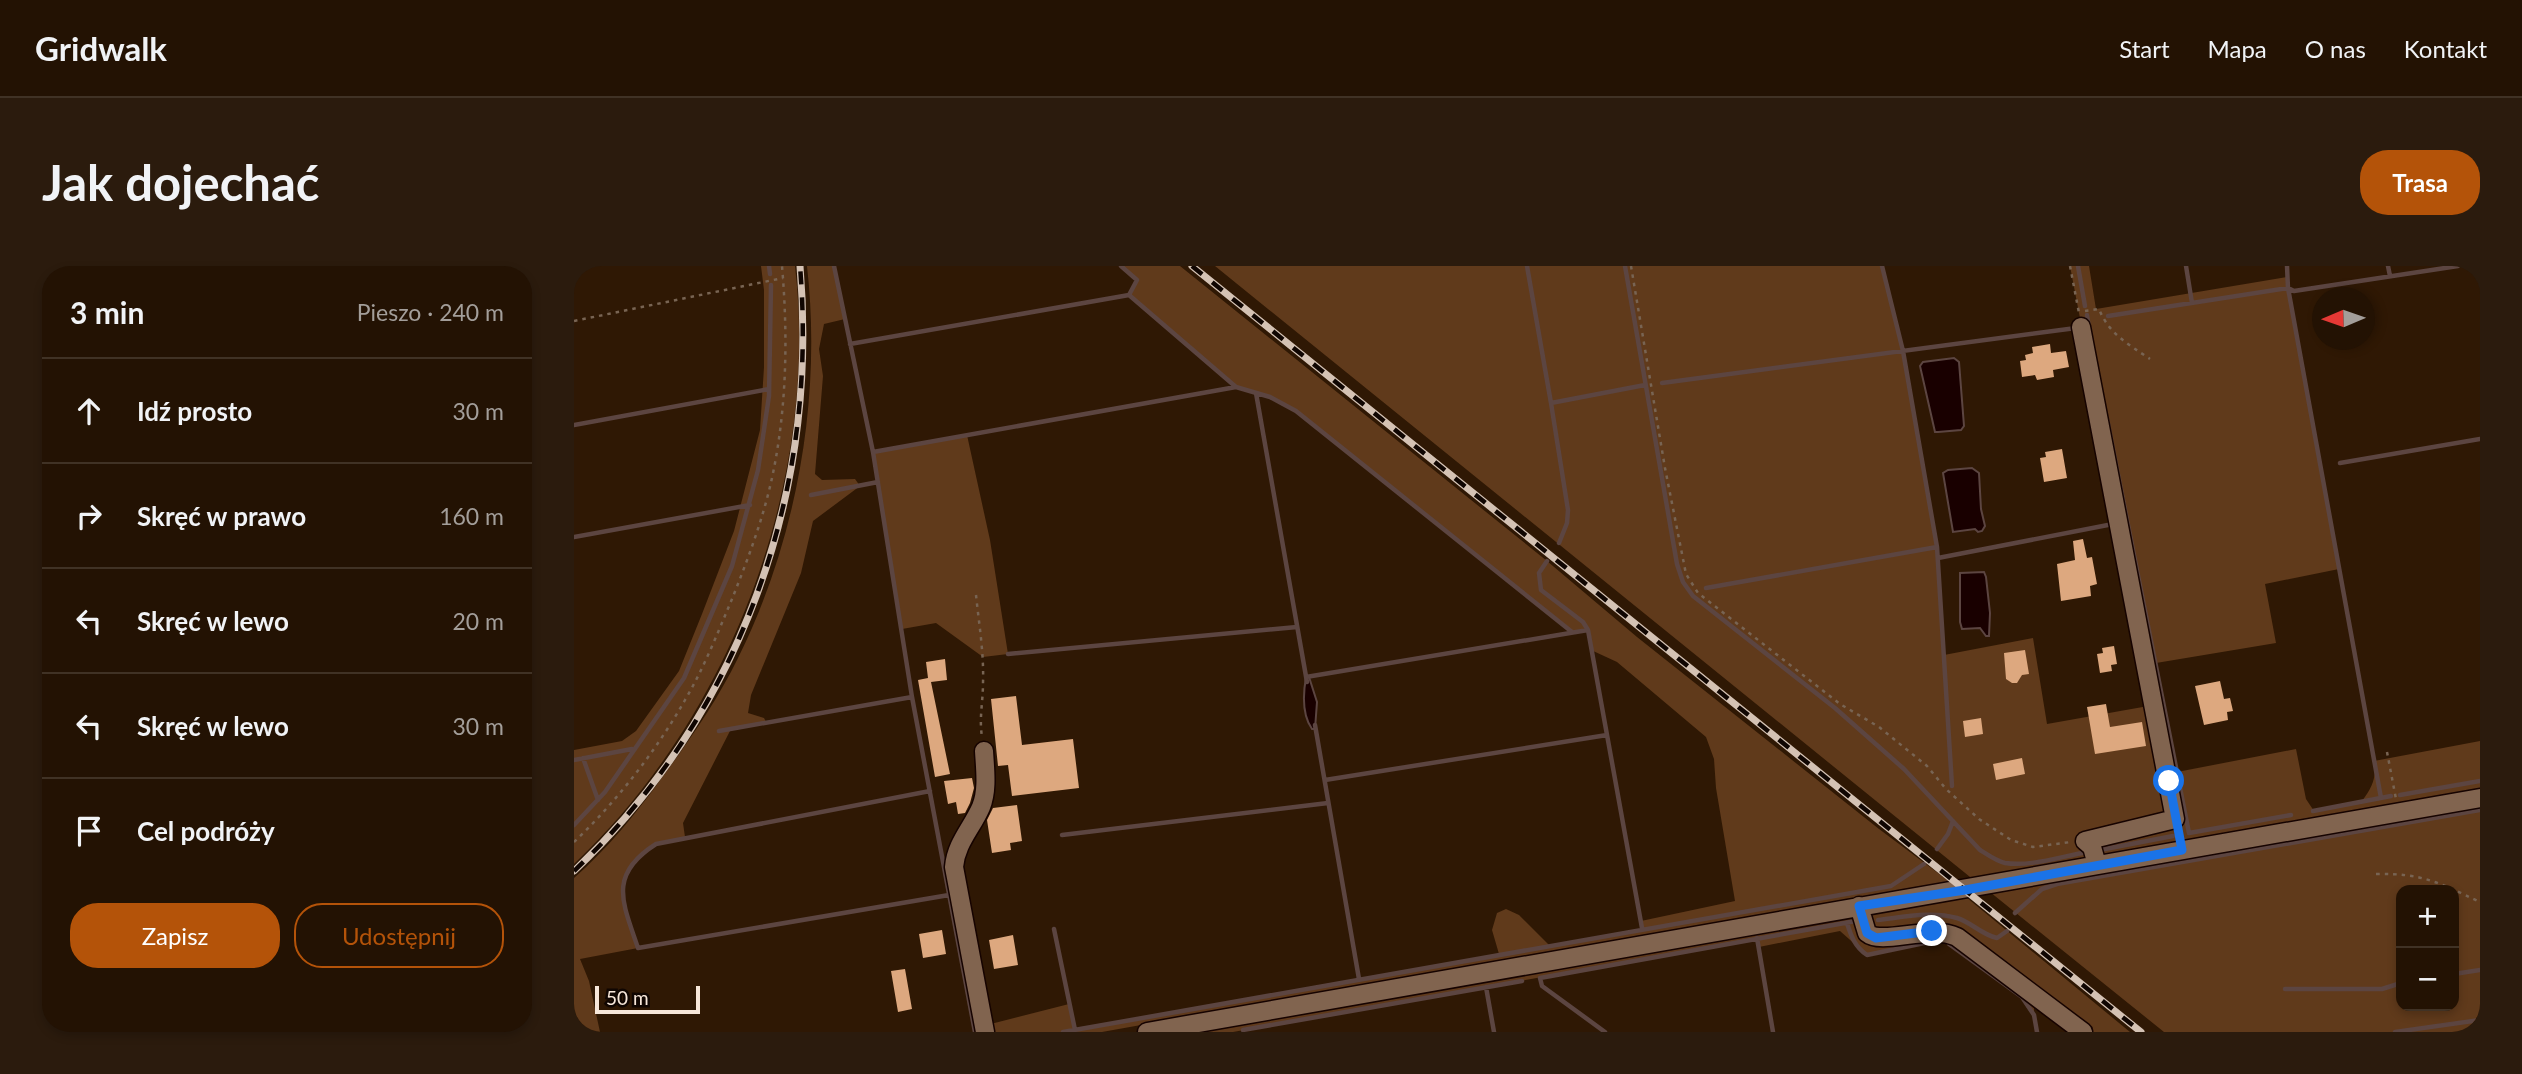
<!DOCTYPE html>
<html lang="pl">
<head>
<meta charset="utf-8">
<style>
	body { margin:0; font-family:Lato,sans-serif; background:#2b1b0d; color:#f1f3f6 }
	.controls { position:absolute; right:21px; bottom:21px; display:grid; overflow:hidden; border-radius:14px; box-shadow:0 4px 10px #0003 }
	.controls button { width:63px; height:63px; display:grid; place-items:center; padding:0; border:0; border-bottom:2px solid #403225; background:#231203; color:#f1f3f6; font:35px sans-serif }
	.compass { position:absolute; left:1738px; top:21px; width:63px; height:63px; border-radius:50%; background:#231203; box-shadow:0 4px 10px #0003; rotate:268deg }
	.scale { position:absolute; left:21px; bottom:18px; width:105px; box-sizing:border-box; padding-left:7px; border:4px solid #f7e7da; border-top:0; font-size:19px; line-height:24px; white-space:nowrap; color:#f7e7da; -webkit-text-stroke:5px #100602; paint-order:stroke }
	.stop { position:absolute; width:21px; height:21px; margin:-16px; border:5px solid #1a73e8; border-radius:50%; background:#fff }
	.stop.end { background:#1a73e8; border-color:#fff; box-shadow:0 2px 7px #0008 }
	.list { margin:0; padding:0; list-style:none }
	h2 { display:flex; justify-content:space-between; align-items:center; height:91px; margin:0; padding:0 28px; font-size:30px }
	h2 small { font-size:23px; font-weight:400; color:#a39e9a }
	.list li { display:grid; grid-template-columns:46px 1fr auto; gap:21px; align-items:center; box-sizing:border-box; height:105px; padding:0 28px; border-top:2px solid #403225 }
	.list b { display:block; font-size:26px; white-space:nowrap }
	.list em { font-size:23px; font-style:normal; color:#a39e9a }
	.actions { display:flex; gap:14px; padding:21px 28px }
	.actions a { flex:1; padding:16px 0; border:2px solid #b45309; border-radius:28px; text-align:center; font-size:24px; color:#b45309 }
	.actions .main { background:#b45309; color:#fff }
	.icon { flex:none; width:38px; height:38px; fill:none; stroke:currentColor; stroke-width:2; stroke-linecap:round; stroke-linejoin:round }
	.map { position:relative; flex:none; width:1906px; height:766px; overflow:hidden; border-radius:28px }
	header { display:flex; align-items:center; gap:42px; box-sizing:border-box; height:98px; padding:0 35px; background:#231203; border-bottom:2px solid #403225 }
	header strong { font-size:33px }
	nav { display:flex; gap:38px; margin-inline-start:auto; font-size:24px }
	.intro { display:flex; align-items:center; justify-content:space-between; box-sizing:border-box; height:168px; padding:0 42px }
	h1 { margin:0; font-size:49px }
	.button { padding:18px 32px; border-radius:28px; background:#b45309; color:#fff; font-size:24px; font-weight:700 }
	main { display:flex; gap:42px; padding:0 42px }
	aside { flex:1; background:#231203; border-radius:28px; box-shadow:0 4px 10px #0003 }
	.map>svg:first-child { display:block }
	.green { fill:#603a1b; fill-rule:evenodd }
	.water { fill:#190000; stroke:#5c4541; stroke-width:2 }
	.lines { fill:none; stroke-linecap:round; stroke-linejoin:round }
	.stream { stroke:#5c4541; stroke-width:4.5 }
	.building { fill:#dda87f }
	.minor-casing { stroke:#160300; stroke-width:21 }
	.path { stroke:#786453; stroke-width:2.5; stroke-dasharray:3.5 5; stroke-linecap:butt }
	.minor { stroke:#81644f; stroke-width:18 }
	.rail-casing { stroke:#d4c2b4; stroke-width:7 }
	.rail { stroke:#100602; stroke-width:4.5; stroke-dasharray:13; stroke-linecap:butt }
	.route { stroke:#1a73e8; stroke-width:9 }
</style>
</head>
<body>
<header>
<strong>Gridwalk</strong>
<nav><a>Start</a><a>Mapa</a><a>O nas</a><a>Kontakt</a></nav>
</header>
<div class="intro"><h1>Jak dojechać</h1><a class="button">Trasa</a></div>
<main>
<aside>
<h2>3 min<small>Pieszo · 240 m</small></h2>
<ul class="list">
<li><svg class="icon" aria-label="ahead" viewBox="0 0 24 24"><path d="M12 20V5M6 11l6-6 6 6"/></svg><div><b>Idź prosto</b></div><em>30 m</em></li>
<li><svg class="icon" aria-label="right" viewBox="0 0 24 24"><path d="M7 20v-9h11M14 6l5 5-5 5"/></svg><div><b>Skręć w prawo</b></div><em>160 m</em></li>
<li><svg class="icon" aria-label="left" viewBox="0 0 24 24"><path d="M17 20v-9H6M10 6l-5 5 5 5"/></svg><div><b>Skręć w lewo</b></div><em>20 m</em></li>
<li><svg class="icon" aria-label="left" viewBox="0 0 24 24"><path d="M17 20v-9H6M10 6l-5 5 5 5"/></svg><div><b>Skręć w lewo</b></div><em>30 m</em></li>
<li><svg class="icon" aria-label="arrive" viewBox="0 0 24 24"><path d="M6 21V4h12l-3 4 3 4H6"/></svg><div><b>Cel podróży</b></div></li>
</ul>
<div class="actions"><a class="main">Zapisz</a><a>Udostępnij</a></div>
</aside>
<div class="map">
<svg width="1906" height="766" viewBox="0 0 1906 766">
	<rect width="100%" height="100%" fill="#2f1804"/>
	<path class="green" d="M187 0H221C246 215 157 450 0 598V484L48 475 62 465 105 405 128 348 160 265 186 164 190 101V24Z
		M233 0H260L271 53 250 58 245 83 249 110 241 208 248 214 281 213 286 220 239 255 227 307 177 429 174 447 190 452 192 456 157 463 109 557 111 571C102 573 93 575 84 578 65 584 46 609 48 629 49 647 58 665 64 682L6 693 15 715 26 766H0V612C33 583 61 549 87 513 115 475 143 435 164 392 223 273 248 132 233 0Z
		M547 0H606L973 295 1063 371 1305 563 1380 619 1069 669 528 766H401V762L495 738 501 764 925 688 918 664 923 647 932 643 945 649 975 679 1068 663 1067 655 1161 635 1142 522 1140 493 1132 471 1043 396 1017 384 1014 364 998 366 722 145 696 131 662 121 555 29 562 14Z
		M641 0H1308L1329 85 1363 281 1370 389 1459 372 1473 458 1580 439 1496 0H1515L1522 43 1713 11 1765 303 1691 318 1702 377 1582 397 1603 506 1722 483 1732 533 1740 545 1788 535C1798 522 1803 511 1800 495L1906 475V524L1401 615Z
		M393 169 416 274 434 388 409 391 362 357 328 363 299 186Z
		M1906 538V766H1590L1416 626ZM1827 624H1880V740H1827Z
		M1392 631 1556 766H1509L1460 729V749L1448 731 1379 679C1350 669 1322 686 1293 689L1266 665 1185 681 1183 673 659 766H617L1287 647Z"/>
	<path class="water" d="M1380 92 1385 96 1390 160 1387 164 1364 166H1361L1346 100 1349 96Z
		M1398 202 1405 207 1407 243 1411 260 1408 265 1404 266 1401 263 1379 266 1369 207 1374 204Z
		M1410 306 1412 311 1416 347 1415 370H1412L1406 362 1388 363 1386 356V307Z
		M732 411H735L743 436 741 463H738C728 449 729 428 732 411Z"/>
	<g class="lines">
		<path class="stream" d="M195 0 196 8
			M260 0 299 186 338 431 401 766
			M547 0 563 14 555 29 662 121 696 131 722 145 998 366
			M953 0 977 137 1071 119
			M1051 0 1103 298 1109 316 1119 330 1261 442 1330 503 1406 584C1414 589 1422 595 1431 597 1457 601 1488 590 1514 586
			M1308 0 1329 85 1363 281 1378 520
			M1504 0 1511 40
			M1612 0 1618 37
			M1713 0 1714 22 1807 532
			M1814 0 1816 10
			M1513 49 1515 62
			M1534 50 1714 22 1720 25 1884 0
			M276 78 555 29
			M1088 117 1502 62
			M682 127 733 416
			M977 137 994 244 993 257 985 277
			M1533 153 1615 567 1717 549
			M0 159 195 123
			M299 186 662 121
			M1766 197 1906 173
			M237 229 304 216
			M0 271 176 239
			M1364 292 1539 258
			M973 295 965 307 967 324 1009 356 1014 364 1068 662
			M1132 322 1363 281
			M434 388 723 361
			M732 411 1014 364
			M741 459 785 713
			M145 465 338 431
			M9 492 24 534
			M0 494 58 483
			M751 514 1033 469
			M356 525 82 578C33 609 49 637 64 682L375 629
			M1826 529 1906 515
			M1739 545 1817 530
			M0 559 31 526 110 412 158 300 184 204 195 130 197 19
			M488 569 754 537
			M1363 583 1374 568 1379 555
			M1526 584 1599 570
			M1441 647 1468 623 1483 618 1906 544
			M1304 654C1330 651 1358 645 1383 652 1397 656 1408 669 1423 672L1433 665
			M1273 657C1277 670 1281 681 1293 689L1360 675
			M480 663 501 764
			M1183 672 1199 766
			M1375 678 1448 731 1460 749 1463 766
			M1880 708 1906 704
			M912 721 920 766
			M1711 723H1808L1827 717
			M669 764 948 715
			M489 766 1317 620 1350 598
			M1031 766 968 720 966 712 1282 655
			M1821 766 1906 754"/>
	</g>
	<path class="building" d="M1476 78 1477 87 1492 85 1495 101 1479 104 1480 111 1463 114 1461 109 1448 111 1446 95 1452 94 1451 89 1459 87 1458 81Z
		M1488 183 1493 212 1470 216 1466 192 1472 191 1471 186Z
		M1509 273 1513 292 1518 291 1523 318 1516 320 1517 330 1487 335 1483 298 1501 294 1499 275Z
		M1540 380 1543 398 1537 399 1538 405 1526 407 1523 388 1529 387 1528 382Z
		M1451 384 1455 408 1448 409 1443 417H1438L1432 413 1430 387Z
		M371 393 373 414 357 416 376 508 361 511 344 414 354 412 352 396Z
		M1646 415 1650 433 1656 432 1659 445 1653 446 1654 454 1630 459 1621 420Z
		M442 430 448 479 499 473 505 522 438 530 434 499 424 500 417 433Z
		M1532 438 1536 461 1568 456 1572 480 1521 488 1513 441Z
		M1407 452 1409 468 1391 471 1389 455Z
		M1448 492 1451 508 1422 514 1419 498Z
		M398 512 400 522 396 537 391 547 384 548 382 536 374 538 370 515Z
		M443 539 448 575 436 577 437 584 418 587 413 554 419 542Z
		M368 664 372 688 349 692 345 668Z
		M439 669 444 699 420 703 415 674Z
		M331 703 338 743 324 746 317 705Z"/>
	<g class="lines">
		<defs>
			<path id="minor" d="M1507 61 1601 553 1511 575 1518 581 1523 599
				M410 485C411 503 414 524 407 541 398 562 382 577 380 601L411 766
				M1285 640 1293 667C1308 680 1356 658 1383 671L1509 766
				M573 766 1906 532"/>
		</defs>
		<use href="#minor" class="minor-casing"/>
		<path class="path" d="M1057 0 1091 202 1112 308 1124 327 1266 438 1305 461 1353 500 1372 523 1405 553 1437 574 1459 581 1497 576
			M1496 0 1505 47
			M1511 45 1525 43C1535 68 1554 78 1576 93
			M0 55 209 12
			M402 329C405 358 410 387 409 417 409 436 405 452 408 471
			M1813 486 1822 533
			M0 576C43 535 82 485 111 434 130 402 144 366 158 333 174 293 189 253 198 212 213 142 214 70 208 0
			M1802 608C1849 607 1865 617 1906 636"/>
		<use href="#minor" class="minor"/>
		<defs>
			<path id="rail" d="M618 0 1567 766
				M0 605C167 447 245 228 226 0"/>
		</defs>
		<use href="#rail" class="rail-casing"/>
		<use href="#rail" class="rail"/>
	</g>
	<g class="lines">
		<path class="route" d="M1358 665 1302 672 1293 667 1285 640 1391 624 1608 584 1595 515"/>
	</g>
</svg>
<div class="controls">
<button>+</button>
<button>−</button>
</div>
<svg class="compass" viewBox="-18 -18 36 36"><path d="M0-13l5 13h-10z" fill="#e53935"/><path d="M0 13l5-13h-10z" fill="#a39e9a"/></svg>
<div class="scale">50 m</div>
<div class="stop" style="left:1595px;top:515px"></div>
<div class="stop end" style="left:1358px;top:665px"></div>
</div>
</main>
</body>
</html>
